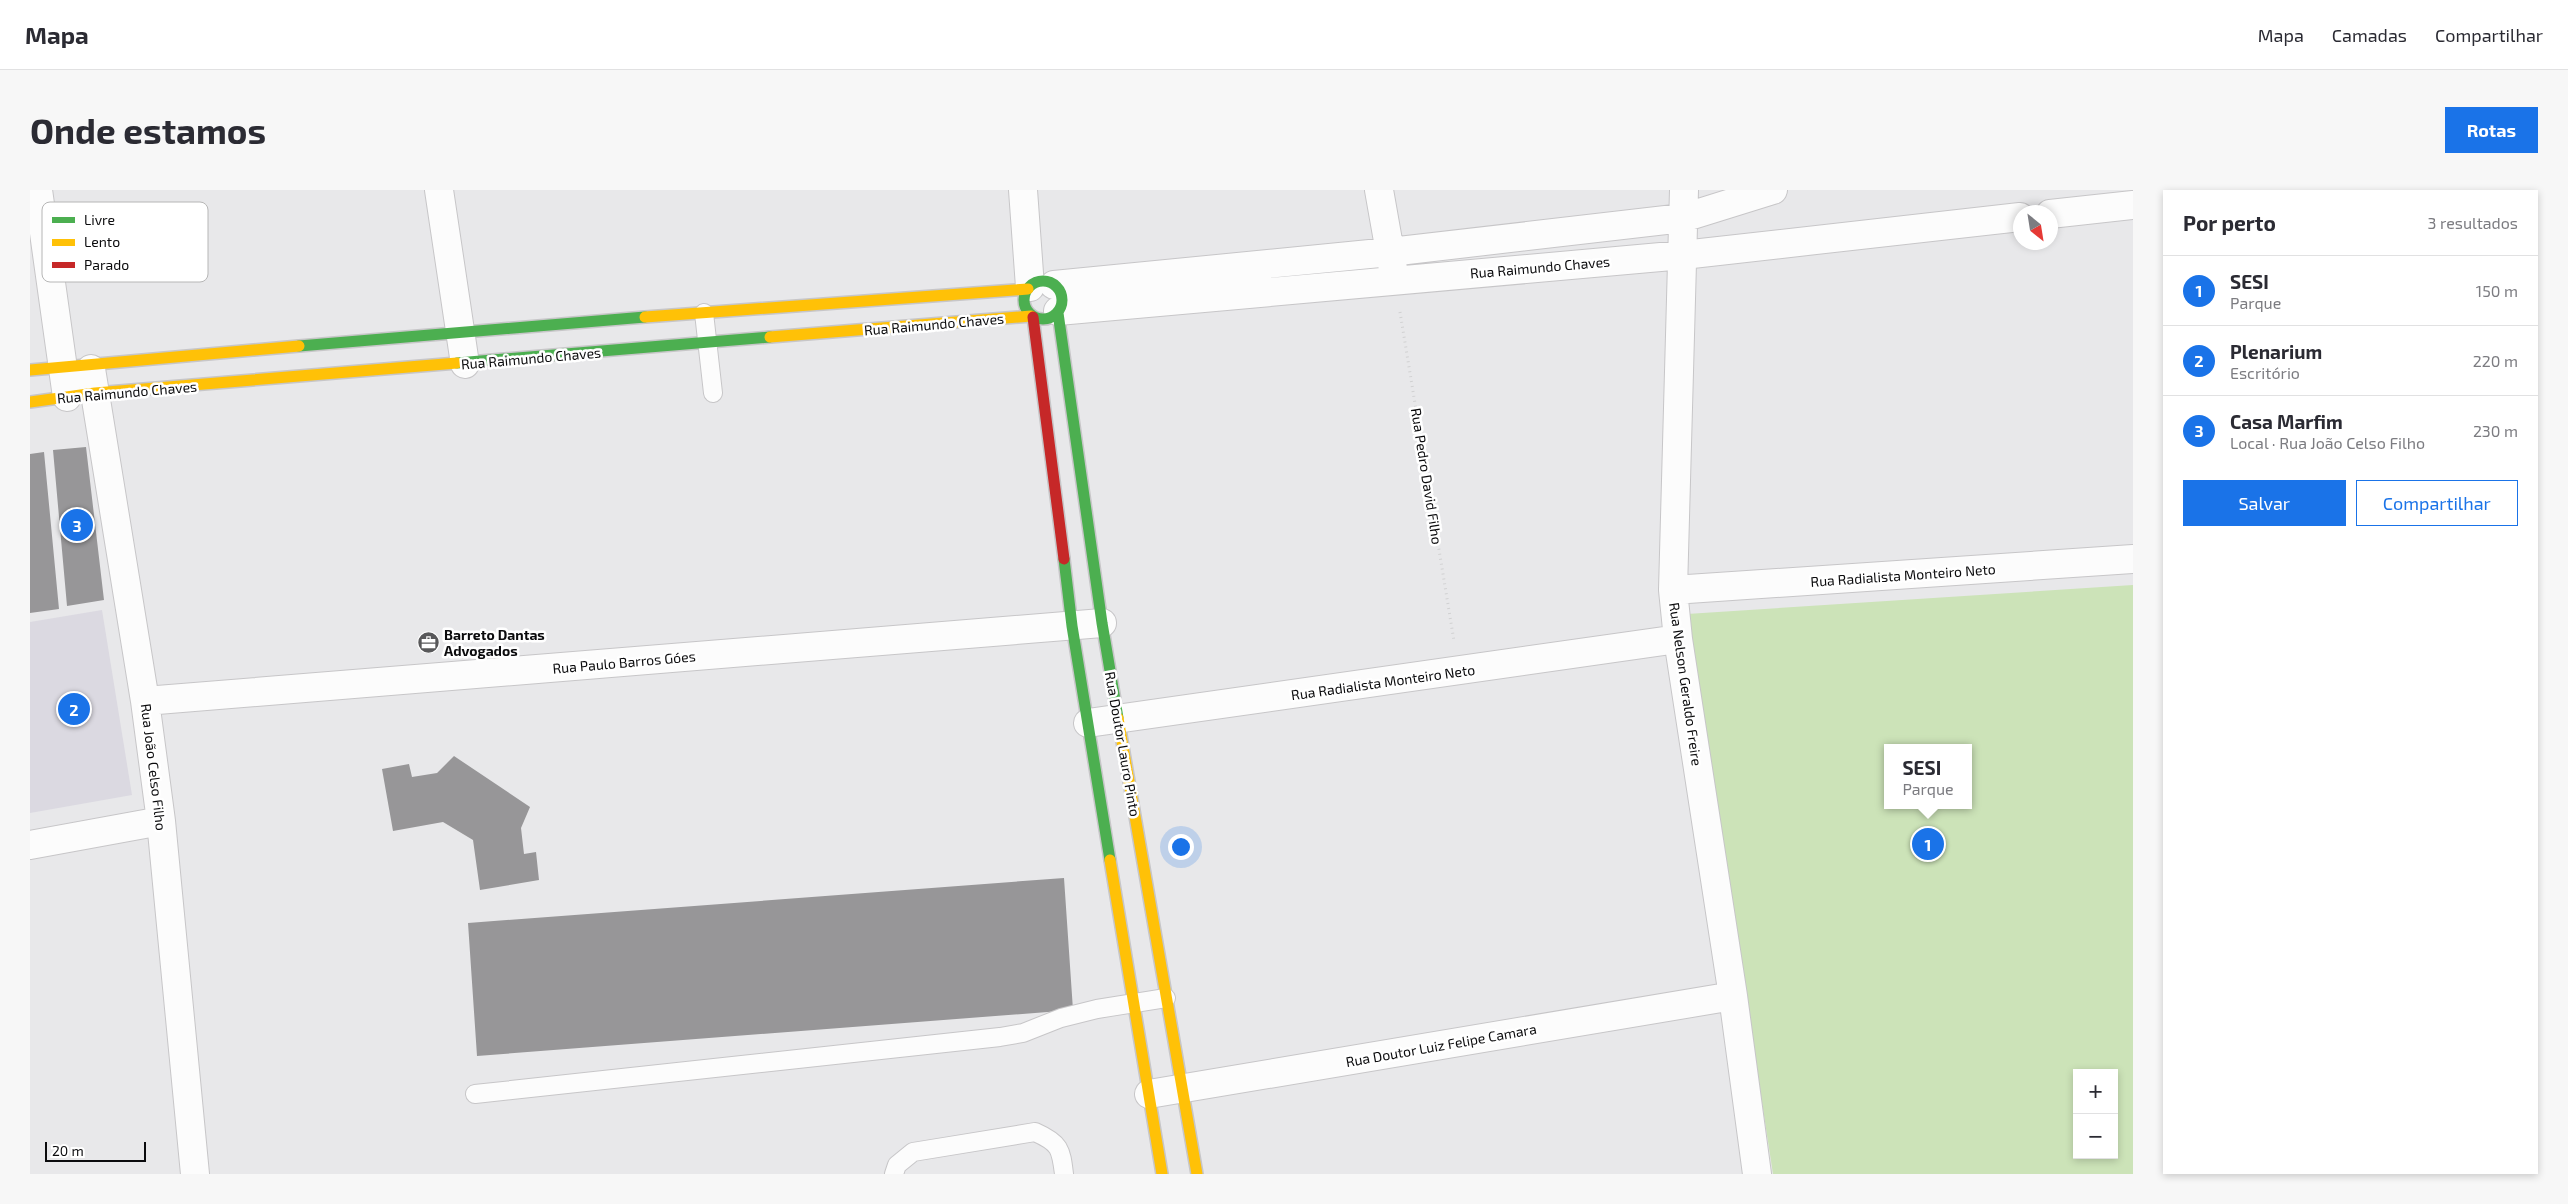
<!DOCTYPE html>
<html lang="pt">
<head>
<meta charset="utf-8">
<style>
	body { margin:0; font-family:"Exo 2",sans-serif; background:#f7f7f7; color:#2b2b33 }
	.controls { position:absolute; right:15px; bottom:15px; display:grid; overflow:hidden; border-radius:0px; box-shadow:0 2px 8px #0003 }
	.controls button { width:45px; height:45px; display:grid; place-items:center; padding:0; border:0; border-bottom:1px solid #e1e1e2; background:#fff; color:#2b2b33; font:25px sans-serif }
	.compass { position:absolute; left:1983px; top:15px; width:45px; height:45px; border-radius:50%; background:#fff; box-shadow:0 2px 8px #0003; rotate:150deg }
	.scale { position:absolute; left:15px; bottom:12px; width:101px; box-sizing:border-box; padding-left:5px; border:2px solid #0b0b0d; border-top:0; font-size:14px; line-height:18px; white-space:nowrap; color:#0b0b0d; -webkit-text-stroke:4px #fff; paint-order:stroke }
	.you { position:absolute; left:1150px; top:656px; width:18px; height:18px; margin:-12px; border:4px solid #fff; border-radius:50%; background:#1a73e8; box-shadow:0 0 0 8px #1a73e833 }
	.badge { display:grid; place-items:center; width:32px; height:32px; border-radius:50%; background:#1a73e8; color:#fff; font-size:16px; font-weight:700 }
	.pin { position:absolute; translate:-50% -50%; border:2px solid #fff; box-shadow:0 1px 5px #0006 }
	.popup { position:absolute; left:1854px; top:554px; width:88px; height:65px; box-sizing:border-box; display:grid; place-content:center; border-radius:0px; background:#fff; filter:drop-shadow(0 1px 4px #0005); font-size:16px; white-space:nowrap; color:#7c7c81 }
	.popup b { font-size:19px; color:#2b2b33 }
	.popup::after { content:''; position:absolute; left:50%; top:100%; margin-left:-10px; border:10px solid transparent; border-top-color:#fff }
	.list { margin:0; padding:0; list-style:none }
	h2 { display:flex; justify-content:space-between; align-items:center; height:65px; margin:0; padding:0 20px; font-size:21px }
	h2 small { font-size:16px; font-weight:400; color:#7c7c81 }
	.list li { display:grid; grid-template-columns:32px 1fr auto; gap:15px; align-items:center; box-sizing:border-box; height:70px; padding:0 20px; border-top:1px solid #e1e1e2 }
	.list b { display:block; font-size:19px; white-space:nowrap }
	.list p { margin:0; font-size:16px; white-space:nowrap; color:#7c7c81 }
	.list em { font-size:16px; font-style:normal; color:#7c7c81 }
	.actions { display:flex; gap:10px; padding:15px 20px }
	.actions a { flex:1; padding:11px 0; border:1px solid #1a73e8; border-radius:0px; text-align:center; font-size:18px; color:#1a73e8 }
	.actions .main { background:#1a73e8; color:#fff }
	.map { position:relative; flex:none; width:2103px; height:984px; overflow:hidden; border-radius:0px }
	header { display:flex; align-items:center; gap:30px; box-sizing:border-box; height:70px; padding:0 25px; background:#fff; border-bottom:1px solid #e1e1e2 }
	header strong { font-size:24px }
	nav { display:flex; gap:28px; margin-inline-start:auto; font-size:18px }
	.intro { display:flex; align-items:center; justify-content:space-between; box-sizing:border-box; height:120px; padding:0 30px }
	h1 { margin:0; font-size:35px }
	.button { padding:12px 22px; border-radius:0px; background:#1a73e8; color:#fff; font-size:18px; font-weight:700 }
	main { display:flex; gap:30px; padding:0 30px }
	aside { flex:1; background:#fff; border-radius:0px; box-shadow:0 2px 8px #0003 }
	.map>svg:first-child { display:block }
	.built { fill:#dbd9e1 }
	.green { fill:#cce3b8; fill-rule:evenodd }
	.building { fill:#979698 }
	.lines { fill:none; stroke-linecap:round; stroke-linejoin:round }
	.lane-casing { stroke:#c7c6c8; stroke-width:20 }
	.street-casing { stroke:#c7c6c8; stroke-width:30 }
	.fast-casing { stroke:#c7c6c8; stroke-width:14 }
	.slow-casing { stroke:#c7c6c8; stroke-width:14 }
	.jam-casing { stroke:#c7c6c8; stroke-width:14 }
	.path { stroke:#d1d1d2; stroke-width:3; stroke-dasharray:1 4; stroke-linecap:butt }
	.lane { stroke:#fcfcfc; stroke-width:18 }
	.street { stroke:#fcfcfc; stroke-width:28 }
	.fast { stroke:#4caf50; stroke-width:11 }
	.slow { stroke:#ffc107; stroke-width:11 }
	.jam { stroke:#c62828; stroke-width:11 }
	.labels { text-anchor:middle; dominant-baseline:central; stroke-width:5; stroke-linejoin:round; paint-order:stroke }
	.street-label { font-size:14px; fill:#0b0b0d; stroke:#fff }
	.poi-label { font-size:14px; font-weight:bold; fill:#0b0b0d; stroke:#fff; text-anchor:start }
	.key { fill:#fff; stroke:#b6b6b6; stroke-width:1 }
	.key-label { font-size:14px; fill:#0b0b0d }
</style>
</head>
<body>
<header>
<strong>Mapa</strong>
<nav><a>Mapa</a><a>Camadas</a><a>Compartilhar</a></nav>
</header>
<div class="intro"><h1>Onde estamos</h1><a class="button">Rotas</a></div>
<main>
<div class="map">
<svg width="2103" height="984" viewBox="0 0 2103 984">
	<rect width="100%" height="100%" fill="#e8e8ea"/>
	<path class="built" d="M72 420 102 605 0 623V432Z"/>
	<path class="green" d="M2103 395V984H1743L1657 424ZM1858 558H1938V615H1858ZM2047 883H2084V965H2047Z"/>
	<path class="building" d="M56 257 74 410 37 416 23 260Z
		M14 262 29 419 0 423V264Z
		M424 566 500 617 491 638 494 664 506 662 509 690 450 700 443 650 413 632 363 641 352 579 379 574 382 587 407 583Z
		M1034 688 1043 820 447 866 438 733Z"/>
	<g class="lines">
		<defs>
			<path id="lane" d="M674 123 683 203
				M445 904 970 847 993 843 1031 828 1067 819 1136 808
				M864 984 867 975 883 962 1005 942C1030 953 1031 959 1034 984"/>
			<path id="street" d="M8 0 37 207
				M409 0 435 174
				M993 0 1000 97
				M1349 0 1363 79
				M1654 0 1643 400 1648 449 1703 806 1727 984
				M2020 24 2103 15
				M1024 95 1360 62 1653 28 1743 0
				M1028 121 1653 65 1990 27
				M61 179 115 511 131 631 165 984
				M1643 400 2103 369
				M115 511 1072 433
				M1058 533 1648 449
				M0 655 131 631
				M1119 904 1703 806"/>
			<path id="fast" d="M994 110a19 19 0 1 1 38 0a19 19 0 1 1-38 0Z
				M1028 123 1072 433 1088 528
				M269 156 615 127
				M427 173 740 147
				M1034 369 1042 436 1080 670"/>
			<path id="slow" d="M615 127 998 99
				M740 147 1001 126
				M0 180 269 156
				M0 212 65 203 427 173
				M1088 528 1167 984
				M1080 670 1132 984"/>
			<path id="jam" d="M1003 127 1034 369"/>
		</defs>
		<use href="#lane" class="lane-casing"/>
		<use href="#street" class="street-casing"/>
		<use href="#fast" class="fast-casing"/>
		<use href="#slow" class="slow-casing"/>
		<use href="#jam" class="jam-casing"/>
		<path class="path" d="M1370 122 1424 451"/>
		<use href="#lane" class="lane"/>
		<use href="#street" class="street"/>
		<use href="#fast" class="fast"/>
		<use href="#slow" class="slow"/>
		<use href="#jam" class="jam"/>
	</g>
	<defs>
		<symbol id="office-disc" viewBox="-11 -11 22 22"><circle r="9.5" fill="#58585a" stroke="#fff"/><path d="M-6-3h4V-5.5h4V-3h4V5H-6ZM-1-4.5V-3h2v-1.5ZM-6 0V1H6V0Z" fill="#fff"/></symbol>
	</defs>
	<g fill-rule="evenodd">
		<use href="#office-disc" x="386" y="440" width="25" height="25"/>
	</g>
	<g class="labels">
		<g class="street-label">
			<text transform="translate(1510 77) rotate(-5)">Rua Raimundo Chaves</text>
			<text transform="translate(904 134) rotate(-5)">Rua Raimundo Chaves</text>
			<text transform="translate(501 168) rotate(-5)">Rua Raimundo Chaves</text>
			<text transform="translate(97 202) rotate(-5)">Rua Raimundo Chaves</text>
			<text transform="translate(1397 286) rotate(81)">Rua Pedro David Filho</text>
			<text transform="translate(1873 385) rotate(-4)">Rua Radialista Monteiro Neto</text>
			<text transform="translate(594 472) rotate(-5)">Rua Paulo Barros Góes</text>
			<text transform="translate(1353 492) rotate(-8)">Rua Radialista Monteiro Neto</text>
			<text transform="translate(1656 494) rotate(82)">Rua Nelson Geraldo Freire</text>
			<text transform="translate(1093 554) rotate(80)">Rua Doutor Lauro Pinto</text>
			<text transform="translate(124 577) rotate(83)">Rua João Celso Filho</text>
			<text transform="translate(1411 855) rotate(-10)">Rua Doutor Luiz Felipe Camara</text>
		</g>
		<g class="poi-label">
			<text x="414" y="444">Barreto Dantas<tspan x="414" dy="16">Advogados</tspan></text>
		</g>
	</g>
	<rect x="12" y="12" width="166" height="80" rx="8" class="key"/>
	<rect x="22" y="27" width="23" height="6" fill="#4caf50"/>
	<rect x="22" y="49" width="23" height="7" fill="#ffc107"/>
	<rect x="22" y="72" width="23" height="6" fill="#c62828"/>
	<g class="key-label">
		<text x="54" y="35">Livre</text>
		<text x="54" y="57">Lento</text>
		<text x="54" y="80">Parado</text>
	</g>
</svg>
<div class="controls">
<button>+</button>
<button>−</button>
</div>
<svg class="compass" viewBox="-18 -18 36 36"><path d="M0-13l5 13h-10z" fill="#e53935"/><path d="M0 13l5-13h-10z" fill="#7c7c81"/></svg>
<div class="scale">20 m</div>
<div class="you"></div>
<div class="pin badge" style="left:1898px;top:654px">1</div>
<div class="popup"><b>SESI</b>Parque</div>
<div class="pin badge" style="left:44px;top:519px">2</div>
<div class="pin badge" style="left:47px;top:335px">3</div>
</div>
<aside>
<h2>Por perto<small>3 resultados</small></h2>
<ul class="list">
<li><span class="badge">1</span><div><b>SESI</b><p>Parque</p></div><em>150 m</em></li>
<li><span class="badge">2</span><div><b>Plenarium</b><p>Escritório</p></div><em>220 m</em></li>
<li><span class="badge">3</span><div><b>Casa Marfim</b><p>Local · Rua João Celso Filho</p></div><em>230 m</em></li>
</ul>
<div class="actions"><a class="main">Salvar</a><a>Compartilhar</a></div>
</aside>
</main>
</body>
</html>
